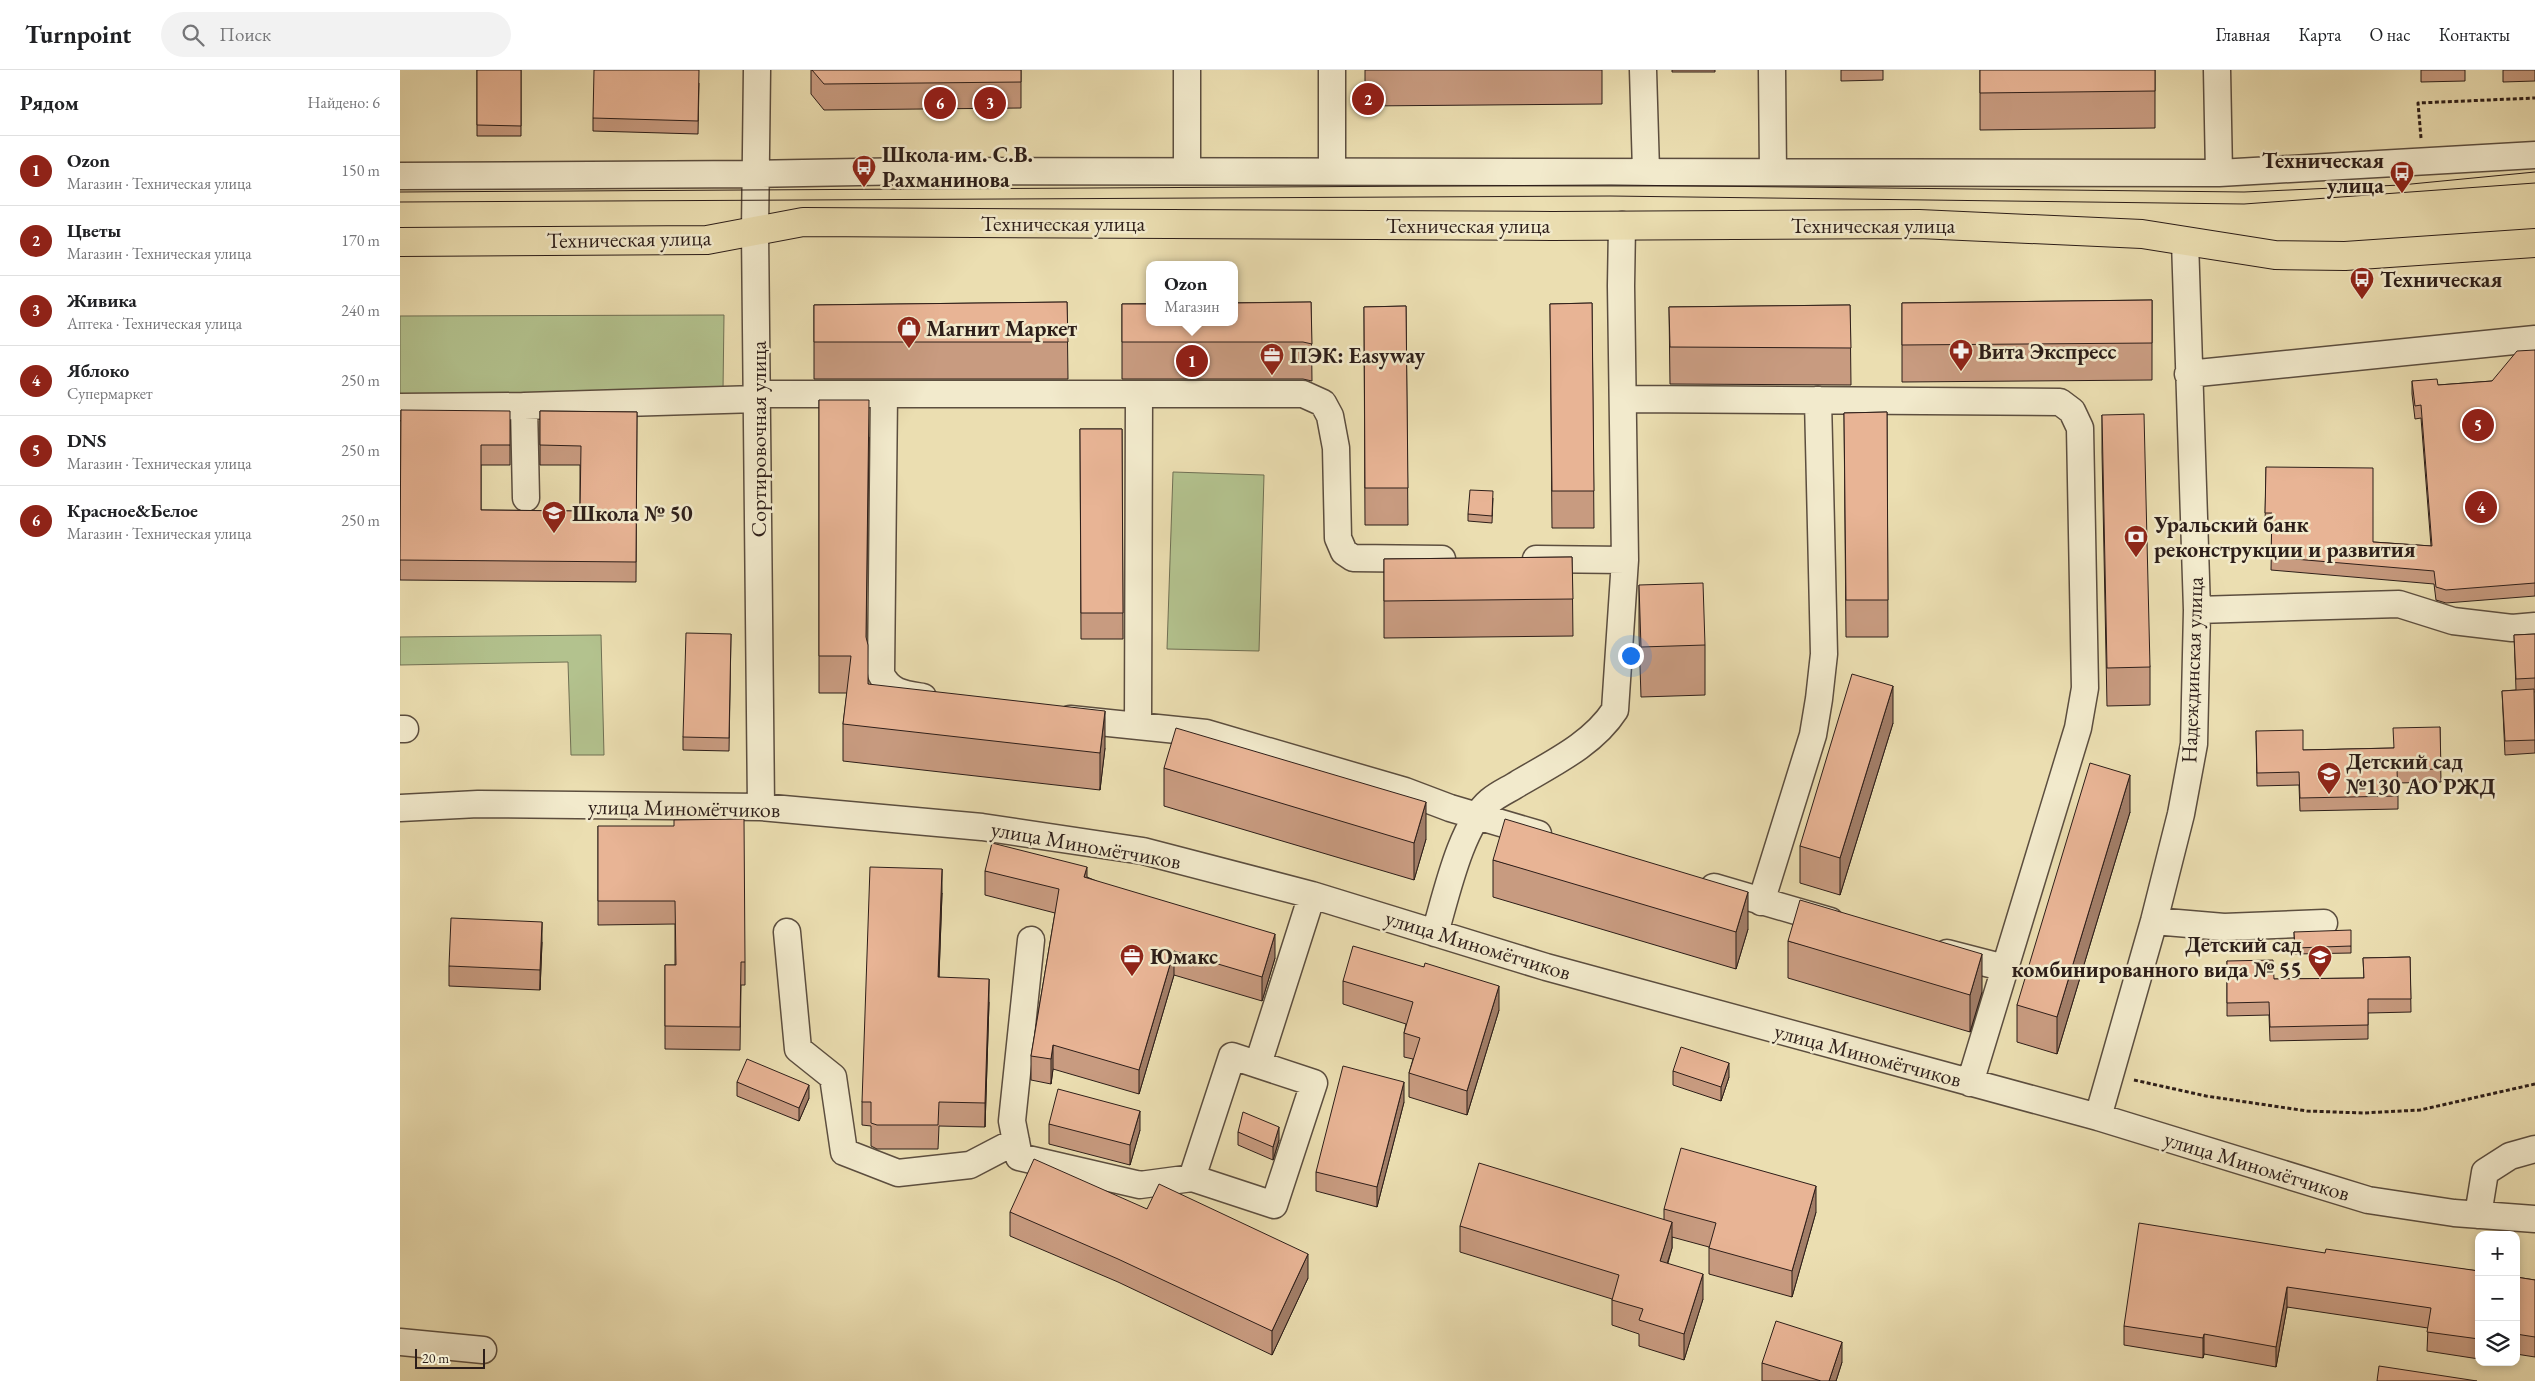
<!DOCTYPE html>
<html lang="ru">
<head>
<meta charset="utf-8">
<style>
	body { margin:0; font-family:"EB Garamond",serif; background:#f2f2f2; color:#202124 }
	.controls { position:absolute; right:15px; bottom:15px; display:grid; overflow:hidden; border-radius:10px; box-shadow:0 2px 8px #0003 }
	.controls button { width:45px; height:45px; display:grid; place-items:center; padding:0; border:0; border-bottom:1px solid #e0e0e0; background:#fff; color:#202124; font:25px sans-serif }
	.scale { position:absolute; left:15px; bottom:12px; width:70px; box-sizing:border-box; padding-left:5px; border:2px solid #2d1e19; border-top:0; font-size:14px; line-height:18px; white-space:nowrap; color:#2d1e19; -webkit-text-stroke:4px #f2eacc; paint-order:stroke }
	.you { position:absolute; left:1230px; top:585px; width:18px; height:18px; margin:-12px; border:4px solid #fff; border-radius:50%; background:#1a73e8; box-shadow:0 0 0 8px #1a73e833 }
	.badge { display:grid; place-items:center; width:32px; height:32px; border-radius:50%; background:#8f2418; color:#fff; font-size:16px; font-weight:700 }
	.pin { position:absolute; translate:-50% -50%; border:2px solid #fff; box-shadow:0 1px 5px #0006 }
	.popup { position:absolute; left:746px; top:191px; width:92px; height:65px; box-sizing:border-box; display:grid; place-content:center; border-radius:10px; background:#fff; filter:drop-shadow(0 1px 4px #0005); font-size:16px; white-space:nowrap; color:#757577 }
	.popup b { font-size:19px; color:#202124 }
	.popup::after { content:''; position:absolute; left:50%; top:100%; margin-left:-10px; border:10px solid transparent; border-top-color:#fff }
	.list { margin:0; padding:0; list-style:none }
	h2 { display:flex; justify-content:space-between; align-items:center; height:65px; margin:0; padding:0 20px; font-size:21px }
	h2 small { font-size:16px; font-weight:400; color:#757577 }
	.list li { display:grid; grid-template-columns:32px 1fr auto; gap:15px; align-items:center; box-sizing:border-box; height:70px; padding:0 20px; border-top:1px solid #e0e0e0 }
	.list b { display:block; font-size:19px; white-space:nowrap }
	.list p { margin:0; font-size:16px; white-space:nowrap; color:#757577 }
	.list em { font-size:16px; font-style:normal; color:#757577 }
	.icon { flex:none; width:28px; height:28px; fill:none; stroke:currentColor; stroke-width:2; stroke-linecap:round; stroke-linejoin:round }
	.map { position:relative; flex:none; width:2135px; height:1311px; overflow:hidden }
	header { display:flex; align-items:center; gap:30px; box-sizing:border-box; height:70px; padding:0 25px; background:#fff; border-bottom:1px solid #e0e0e0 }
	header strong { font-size:24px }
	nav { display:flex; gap:28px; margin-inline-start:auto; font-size:18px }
	.search { width:350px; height:45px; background:#f2f2f2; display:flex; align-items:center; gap:12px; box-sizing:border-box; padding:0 18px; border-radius:28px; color:#757577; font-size:19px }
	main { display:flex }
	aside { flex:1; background:#fff }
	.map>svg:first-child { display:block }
	.green { fill:#b3c28e; stroke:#707054 }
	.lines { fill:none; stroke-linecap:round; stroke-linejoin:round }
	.minor-casing { stroke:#5c4e3f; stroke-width:29 }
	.major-casing { stroke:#2d1e19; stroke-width:30 }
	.path { stroke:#2d1e19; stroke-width:3; stroke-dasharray:4 2.5; stroke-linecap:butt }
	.minor { stroke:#f2eacc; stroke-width:26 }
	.major { stroke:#ebdeb1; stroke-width:28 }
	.tram { stroke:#2d1e19; stroke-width:1 }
	.wall { fill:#c89b80; stroke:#2d1e19 }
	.shaded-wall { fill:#a27e68; stroke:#2d1e19 }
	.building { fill:#e8b495; stroke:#2d1e19 }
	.labels { text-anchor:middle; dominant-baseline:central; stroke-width:5; stroke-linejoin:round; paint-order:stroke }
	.poi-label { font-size:22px; font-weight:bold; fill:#2d1e19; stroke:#f2eacc; text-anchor:start }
	.street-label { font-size:22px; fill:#2d1e19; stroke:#f2eacc }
</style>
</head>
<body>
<header>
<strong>Turnpoint</strong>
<div class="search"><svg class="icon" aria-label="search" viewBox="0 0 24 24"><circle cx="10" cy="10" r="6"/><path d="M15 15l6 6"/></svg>Поиск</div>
<nav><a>Главная</a><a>Карта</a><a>О нас</a><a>Контакты</a></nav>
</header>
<main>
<aside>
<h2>Рядом<small>Найдено: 6</small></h2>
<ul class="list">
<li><span class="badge">1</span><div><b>Ozon</b><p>Магазин · Техническая улица</p></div><em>150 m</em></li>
<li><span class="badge">2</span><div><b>Цветы</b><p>Магазин · Техническая улица</p></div><em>170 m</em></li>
<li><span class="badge">3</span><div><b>Живика</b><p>Аптека · Техническая улица</p></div><em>240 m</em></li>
<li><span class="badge">4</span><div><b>Яблоко</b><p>Супермаркет</p></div><em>250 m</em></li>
<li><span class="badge">5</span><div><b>DNS</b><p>Магазин · Техническая улица</p></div><em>250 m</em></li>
<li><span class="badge">6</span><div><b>Красное&amp;Белое</b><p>Магазин · Техническая улица</p></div><em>250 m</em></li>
</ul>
</aside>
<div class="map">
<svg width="2135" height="1311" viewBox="0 0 2135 1311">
	<rect width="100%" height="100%" fill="#ebdeb1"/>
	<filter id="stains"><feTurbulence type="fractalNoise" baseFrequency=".004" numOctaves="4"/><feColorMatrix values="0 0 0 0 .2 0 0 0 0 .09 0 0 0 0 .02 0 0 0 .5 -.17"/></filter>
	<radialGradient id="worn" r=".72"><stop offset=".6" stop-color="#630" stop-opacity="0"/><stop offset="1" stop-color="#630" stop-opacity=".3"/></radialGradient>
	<path class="green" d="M324 245 323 320 0 326V246Z
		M773 402 864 405 859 581 767 579Z
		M201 565 204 685H171L168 592 0 595V567Z"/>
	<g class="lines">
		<defs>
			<path id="minor" d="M357 0 355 161 361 737
				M787 0V101
				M1243 0 1246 101
				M1372 0 1373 102
				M1817 0 1819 103
				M932 101V0
				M0 106 355 104 514 101 1819 103 2135 85
				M1788 304 2135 269
				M357 324H903L923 333 930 346 936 378 938 468 944 482 953 488 1042 489
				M484 324 481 604C490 623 504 624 523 627
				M1230 329 1660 332 1672 341 1680 358 1685 618 1678 658 1570 1013
				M0 337 124 336
				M126 428 124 336 357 329
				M1136 489 1225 490
				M1797 540 1999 534 2053 551 2112 558 2135 556
				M670 649 806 663 1005 721 1050 738 1138 764
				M738 656 739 324
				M0 659H5
				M0 738 78 734 361 737 582 757 743 781 912 825 1146 897 1698 1047 1968 1130 2054 1143 2135 1149
				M1314 817 1430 851
				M1361 832 1413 665 1419 629 1424 584 1418 330
				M1754 851 1824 857 1924 853
				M387 862 398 979 433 1007 444 1082 498 1103 570 1095 616 1071
				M1035 863C1046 826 1061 755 1090 731 1098 724 1110 719 1119 713 1153 693 1193 674 1215 640L1225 490 1221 216 1222 155
				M631 870 612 1051 619 1087 740 1115 792 1108 874 1135 914 1013 832 986 792 1108
				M1547 883 1605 898
				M858 994 912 825
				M1698 1047 1754 851 1781 744 1794 674 1797 540 1785 171
				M2078 1145 2085 1102 2110 1086 2135 1079
				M0 1272 83 1280"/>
			<path id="major" d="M0 172 307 170 403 152 1152 156 1519 154 1742 164 1875 185 1945 186 2135 173"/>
		</defs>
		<use href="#minor" class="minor-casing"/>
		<use href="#major" class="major-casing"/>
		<path class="path" d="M2021 68 2018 33 2135 28
			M1734 1010 1806 1026 1907 1041 1963 1043 2020 1040 2135 1014"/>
		<use href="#minor" class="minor"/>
		<use href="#major" class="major"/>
		<path class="tram" d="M0 122 1211 115 1844 122 2001 115 2135 102
			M0 132 1210 126 1844 134 2135 113"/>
	</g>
	<path class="wall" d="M77 0H121V66H77Z
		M411 0H621V38L424 40 411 24Z
		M965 0H1202V34L965 36Z
		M1272 0H1315V2H1272Z
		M1441 0H1483V10L1441 11Z
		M1580 0H1755V58L1580 60Z
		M2021 0H2065V11L2021 12Z
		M2103 0H2135V11L2103 12Z
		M299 13 298 64 193 61V48Z
		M1752 230V310L1502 312V233Z
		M667 232 668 309H414V235Z
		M911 232 912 311 903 309H722V234Z
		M1192 233 1194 458H1152L1150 234Z
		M1450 235 1451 315 1270 314 1269 237Z
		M1006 236 1008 455H965L964 237Z
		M2135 280V526L2046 533 2036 530 2034 514 1871 500 1872 456H1865L1866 397 1973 472 2031 476 2021 348 2015 349 2012 324V311L2038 315 2092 311Z
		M419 330 469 367 466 568 468 614 705 678 700 720 443 691V654L447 623H419Z
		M1 340 110 375V395H81V440L180 441V395H140V341L237 342 236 512 0 510Z
		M1487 342 1488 567H1446L1444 343Z
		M1702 345 1750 597V635L1707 636 1702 382Z
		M680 359H722L723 569H681Z
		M1093 428 1092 453 1068 451V444Z
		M1172 487 1173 566 984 568V489Z
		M1239 515 1305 575V625L1241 627 1239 566Z
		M331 564 329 681 283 680V667Z
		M2135 564V622H2134L2135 683 2105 685 2102 621 2116 620 2114 565Z
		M1493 653 1440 825 1400 813V776Z
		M2040 657 2041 712 1998 713V739L1900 741 1899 715 1857 716 1856 661 1903 680 1993 678Z
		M764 698 1026 769 1014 810 764 736Z
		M1730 742 1657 984 1617 972V935Z
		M198 756 345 892V915H341L340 980 265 979V895H275V854L198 855Z
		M1093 790 1348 859 1336 899 1093 827Z
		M585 801 687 807 875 888 862 931 774 905 739 1024 653 999 651 1014 631 1010V986L655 843 585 825Z
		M542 823 539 907 589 932 585 1057 539 1056 538 1079H477L471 1076V1056L462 1055V1032Z
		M1894 862 1951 876V883L1895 884Z
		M1388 871 1582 922 1570 962 1388 908Z
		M142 872 140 920 49 916V896Z
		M2010 887 2011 942 1968 943V969L1870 971 1869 945 1827 946V891L1874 909 1964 908 1963 888Z
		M1024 897 1099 940 1067 1045 1009 1027V1003L1013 989 1004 987V963L1006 954 943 934V911Z
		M1273 1001 1329 1007 1321 1031 1273 1015Z
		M337 1012 409 1028 399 1051 337 1026Z
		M1004 1032 977 1137 916 1121V1102Z
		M649 1054 740 1060 730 1095 649 1074Z
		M838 1062 879 1070 873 1090 838 1075Z
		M747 1139 908 1208 872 1285 718 1212 610 1166V1142Z
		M1264 1139 1416 1142 1392 1227 1309 1204V1177L1272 1167V1178L1268 1193 1303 1229 1284 1290 1239 1276V1264L1212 1255V1229L1060 1182V1156L1264 1150Z
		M1925 1183 2079 1201V1289L2027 1281 2028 1258 1887 1237 1876 1297 1804 1284 1803 1288 1724 1275V1256Z
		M2116 1207 2135 1210V1287L2116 1284Z
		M1442 1292 1436 1311H1362V1293Z"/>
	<path class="shaded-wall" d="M1493 616V653L1440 825V788Z
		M705 641V678L700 720V683Z
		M1730 705V742L1657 984V947Z
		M1026 732V769L1014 810V773Z
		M687 797V821L684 807Z
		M542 799V823L538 931V907Z
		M1348 822V859L1336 899V862Z
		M142 852V872L140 920V900Z
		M875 864V888L862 931V907Z
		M774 881V905L739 1024V1000Z
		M1582 884V922L1570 962V925Z
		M589 909V932L585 1057V1033Z
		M1099 916V940L1067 1045V1021Z
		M653 975V999L651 1014V989Z
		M1329 993V1007L1321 1031V1017Z
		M1004 1012V1032L977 1137V1117Z
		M409 1015V1028L399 1051V1038Z
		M740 1041V1060L730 1095V1075Z
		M879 1057V1070L873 1090V1077Z
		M1416 1116V1142L1392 1227V1201Z
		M1272 1152V1178L1260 1216V1191Z
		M908 1184V1208L872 1285V1261Z
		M1303 1204V1229L1284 1290V1264Z
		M1887 1217V1237L1876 1297V1277Z
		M1804 1264V1284L1803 1288V1268Z
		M1442 1272V1292L1436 1311H1429Z"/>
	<path class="building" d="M77 0H121V56L77 55Z
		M194 0H299L298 51 193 48Z
		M412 0H621V12L424 14Z
		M1580 0H1755V21L1580 23Z
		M1752 230V273L1502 275V233Z
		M667 232 668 272H414V235Z
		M911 232 912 274 903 272H722V234H750V252H834V233Z
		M1192 233 1194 421H1152L1150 234Z
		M1450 235 1451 278 1270 277 1269 237Z
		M1006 236 1008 418H965L964 237Z
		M2135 280V513L2046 520 2036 517 2034 501 1871 487 1872 443H1865L1866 397 1973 398V472L2032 476 2021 335 2015 336 2012 311 2037 309 2038 315 2092 311 2117 281Z
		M419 330H469L466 567 468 575V614L705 641 700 683 443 654 451 586H419Z
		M1 340 110 341V375H81V440L180 441 181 376 140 375V341L237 342 236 492 0 490Z
		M1487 342 1488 530H1446L1444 343Z
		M1744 344 1750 597 1707 598 1702 345Z
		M680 359H722L723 543H681Z
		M1070 420 1093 421 1092 446 1068 444Z
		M1172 487 1173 529 984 531V489Z
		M1303 513 1305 575 1241 577 1239 515Z
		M286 563 331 564 329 668 283 667Z
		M2135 564V608L2116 609 2114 565Z
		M1452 604 1493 616 1440 788 1400 776Z
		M2134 619 2135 670 2105 671 2102 621Z
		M2040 657 2041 699 1997 700 1998 726 1900 728 1899 702 1857 703 1856 661 1903 660V680L1994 678 1993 658Z
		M776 658 1026 732 1014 773 764 698Z
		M1690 693 1730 705 1657 947 1617 935Z
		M344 749 345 892H341L340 957 265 956V895H276L275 831H198V756H274V750Z
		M1105 749 1348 822 1336 862 1093 790Z
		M592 773 687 797 684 807 875 864 862 907 774 881 739 1000 653 975 651 989 631 986 659 819 585 801Z
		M470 797 542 799 538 907 589 909 585 1033 539 1032 538 1055H477L471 1053V1032H462Z
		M1400 830 1582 884 1570 925 1388 871Z
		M51 848 142 852 140 900 49 896Z
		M1951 860V876L1895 878 1894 862Z
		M953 876 1024 897 1025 893 1099 916 1067 1021 1009 1003 1020 968 1004 963 1013 932 943 911Z
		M2010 887 2011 929H1968V955L1870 957 1869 932 1827 933V891L1873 890 1874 909 1964 908 1963 888Z
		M1281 977 1329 993 1321 1017 1273 1001Z
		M347 989 409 1015 399 1038 337 1012Z
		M943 996 1004 1012 977 1117 916 1102Z
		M658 1019 740 1041 730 1075 649 1054Z
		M843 1042 879 1057 873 1077 838 1062Z
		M1281 1078 1416 1116 1392 1201 1309 1178 1316 1153 1264 1139Z
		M634 1089 747 1139 759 1114 908 1184 872 1261 718 1189 610 1142Z
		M1079 1093 1272 1152 1260 1191 1303 1204 1284 1264 1239 1250 1243 1239 1212 1230 1219 1205 1060 1156Z
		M1739 1153 1925 1183 1926 1179 2079 1201V1269L2027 1262 2031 1238 1887 1217 1876 1277 1804 1264 1803 1268 1724 1256Z
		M2116 1207 2135 1210V1267L2116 1264Z
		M1376 1251 1442 1272 1429 1311H1421L1362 1293Z
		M1979 1296 2077 1311H1977Z"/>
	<defs>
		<symbol id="bus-pin" viewBox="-11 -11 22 30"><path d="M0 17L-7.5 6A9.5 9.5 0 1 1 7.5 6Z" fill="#8f2418" stroke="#f2eacc"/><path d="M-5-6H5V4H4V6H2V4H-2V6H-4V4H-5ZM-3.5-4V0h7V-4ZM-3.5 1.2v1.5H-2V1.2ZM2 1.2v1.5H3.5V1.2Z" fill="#fff"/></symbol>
		<symbol id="shop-pin" viewBox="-11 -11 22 30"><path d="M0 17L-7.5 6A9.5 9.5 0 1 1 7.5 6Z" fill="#8f2418" stroke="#f2eacc"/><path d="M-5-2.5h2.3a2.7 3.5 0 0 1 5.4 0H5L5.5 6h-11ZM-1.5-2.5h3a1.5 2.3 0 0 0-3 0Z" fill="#fff"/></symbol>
		<symbol id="pharmacy-pin" viewBox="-11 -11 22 30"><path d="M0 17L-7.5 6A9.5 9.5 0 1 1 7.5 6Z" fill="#8f2418" stroke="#f2eacc"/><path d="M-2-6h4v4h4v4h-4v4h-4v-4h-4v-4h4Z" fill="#fff"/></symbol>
		<symbol id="office-pin" viewBox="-11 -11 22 30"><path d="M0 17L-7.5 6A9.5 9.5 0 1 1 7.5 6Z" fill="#8f2418" stroke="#f2eacc"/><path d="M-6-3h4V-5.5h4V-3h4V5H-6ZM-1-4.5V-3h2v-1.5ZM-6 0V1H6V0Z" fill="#fff"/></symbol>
		<symbol id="school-pin" viewBox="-11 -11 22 30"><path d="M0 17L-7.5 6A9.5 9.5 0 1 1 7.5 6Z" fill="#8f2418" stroke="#f2eacc"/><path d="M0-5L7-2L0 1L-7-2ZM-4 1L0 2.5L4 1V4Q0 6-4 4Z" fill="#fff"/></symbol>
		<symbol id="bank-pin" viewBox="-11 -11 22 30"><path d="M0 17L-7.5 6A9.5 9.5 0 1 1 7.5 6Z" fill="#8f2418" stroke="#f2eacc"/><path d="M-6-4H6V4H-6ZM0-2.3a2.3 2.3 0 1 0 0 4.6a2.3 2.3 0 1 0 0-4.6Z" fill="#fff"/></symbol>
	</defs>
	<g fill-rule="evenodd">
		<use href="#bus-pin" x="450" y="83" width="28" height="38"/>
		<use href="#bus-pin" x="1988" y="89" width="28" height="38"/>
		<use href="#bus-pin" x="1948" y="195" width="28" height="38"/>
		<use href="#shop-pin" x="495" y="244" width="28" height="38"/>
		<use href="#pharmacy-pin" x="1547" y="267" width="28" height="38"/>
		<use href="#office-pin" x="858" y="271" width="28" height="38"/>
		<use href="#school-pin" x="140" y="429" width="28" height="38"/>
		<use href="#bank-pin" x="1722" y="453" width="28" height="38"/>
		<use href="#school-pin" x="1915" y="690" width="28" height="38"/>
		<use href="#office-pin" x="718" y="872" width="28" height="38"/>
		<use href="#school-pin" x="1906" y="873" width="28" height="38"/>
	</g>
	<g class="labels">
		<g class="poi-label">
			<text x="482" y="84">Школа им. С.В.<tspan x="482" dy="25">Рахманинова</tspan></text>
			<text x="1984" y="90" text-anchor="end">Техническая<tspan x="1984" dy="25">улица</tspan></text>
			<text x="1980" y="209">Техническая</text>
			<text x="526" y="258">Магнит Маркет</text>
			<text x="1578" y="281">Вита Экспресс</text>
			<text x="890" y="285">ПЭК: Easyway</text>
			<text x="172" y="443">Школа № 50</text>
			<text x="1754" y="454">Уральский банк<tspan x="1754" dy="25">реконструкции и развития</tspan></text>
			<text x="1946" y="691">Детский сад<tspan x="1946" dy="25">№130 АО РЖД</tspan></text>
			<text x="1902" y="874" text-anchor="end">Детский сад<tspan x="1902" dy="25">комбинированного вида № 55</tspan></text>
			<text x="750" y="886">Юмакс</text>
		</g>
		<g class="street-label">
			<text x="663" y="153">Техническая улица</text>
			<text x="1068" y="155">Техническая улица</text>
			<text x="1473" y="155">Техническая улица</text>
			<text transform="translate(229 169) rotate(-1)">Техническая улица</text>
			<text transform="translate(358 369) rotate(-90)">Сортировочная улица</text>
			<text transform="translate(1792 600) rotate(-88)">Надеждинская улица</text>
			<text transform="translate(284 738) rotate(1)">улица Миномётчиков</text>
			<text transform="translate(686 775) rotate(10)">улица Миномётчиков</text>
			<text transform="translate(1078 875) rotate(17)">улица Миномётчиков</text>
			<text transform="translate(1468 985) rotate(15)">улица Миномётчиков</text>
			<text transform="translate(1857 1096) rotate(17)">улица Миномётчиков</text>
		</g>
	</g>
	<rect width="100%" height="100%" filter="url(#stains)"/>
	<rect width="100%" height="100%" fill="url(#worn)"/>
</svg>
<div class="controls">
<button>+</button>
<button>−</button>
<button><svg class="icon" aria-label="layers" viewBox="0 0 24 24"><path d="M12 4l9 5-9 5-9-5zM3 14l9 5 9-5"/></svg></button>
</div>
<div class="scale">20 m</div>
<div class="you"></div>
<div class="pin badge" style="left:792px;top:291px">1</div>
<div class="popup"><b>Ozon</b>Магазин</div>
<div class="pin badge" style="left:968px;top:29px">2</div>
<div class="pin badge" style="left:590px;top:33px">3</div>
<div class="pin badge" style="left:2081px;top:437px">4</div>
<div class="pin badge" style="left:2078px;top:355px">5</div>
<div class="pin badge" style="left:540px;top:33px">6</div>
</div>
</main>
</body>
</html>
